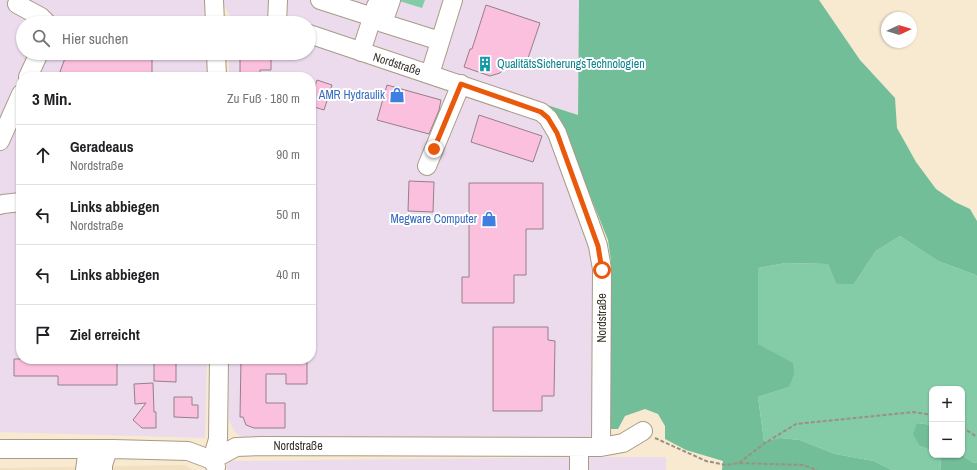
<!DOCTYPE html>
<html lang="de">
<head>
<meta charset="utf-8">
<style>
	body { margin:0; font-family:"Archivo Narrow",sans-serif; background:#f6f6f6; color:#202124 }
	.controls { position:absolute; right:12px; bottom:12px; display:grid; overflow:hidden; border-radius:8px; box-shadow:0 1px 3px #0004 }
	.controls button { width:36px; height:36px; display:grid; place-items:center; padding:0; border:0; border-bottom:1px solid #e0e0e0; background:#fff; color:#202124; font:20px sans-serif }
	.compass { position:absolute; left:881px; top:12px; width:36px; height:36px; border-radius:50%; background:#fff; box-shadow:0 1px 3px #0004; rotate:86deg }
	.stop { position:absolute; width:12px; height:12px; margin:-9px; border:3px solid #ea580c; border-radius:50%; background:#fff }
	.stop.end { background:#ea580c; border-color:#fff; box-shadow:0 1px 4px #0008 }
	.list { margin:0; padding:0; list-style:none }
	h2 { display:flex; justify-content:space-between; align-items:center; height:52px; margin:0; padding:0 16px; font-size:17px }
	h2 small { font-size:13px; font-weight:400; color:#757577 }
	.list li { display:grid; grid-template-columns:26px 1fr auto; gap:12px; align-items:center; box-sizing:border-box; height:60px; padding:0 16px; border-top:1px solid #e0e0e0 }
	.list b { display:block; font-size:15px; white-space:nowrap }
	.list p { margin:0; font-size:13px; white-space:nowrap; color:#757577 }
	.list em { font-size:13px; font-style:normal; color:#757577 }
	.icon { flex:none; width:22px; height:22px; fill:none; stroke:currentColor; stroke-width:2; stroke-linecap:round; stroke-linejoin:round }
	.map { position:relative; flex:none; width:977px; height:470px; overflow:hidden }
	.search { position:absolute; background:#fff; box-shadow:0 1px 3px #0004; left:16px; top:16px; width:300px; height:44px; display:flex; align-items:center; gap:10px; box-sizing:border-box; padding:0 14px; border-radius:22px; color:#757577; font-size:15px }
	.panel { position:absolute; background:#fff; box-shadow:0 1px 3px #0004; left:16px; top:72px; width:300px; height:292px; border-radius:16px }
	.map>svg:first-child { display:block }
	.built { fill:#f3e0c1 }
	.industrial { fill:#ecdbed }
	.green { fill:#84cba8 }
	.forest { fill:#71be99 }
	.building { fill:#fac0dd; stroke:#977e8a }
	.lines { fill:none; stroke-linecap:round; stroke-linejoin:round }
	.minor-casing { stroke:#a99b85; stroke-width:20 }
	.path { stroke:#9c9180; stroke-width:2; stroke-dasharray:4 2; stroke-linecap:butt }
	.minor { stroke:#fff; stroke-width:18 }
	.route { stroke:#ea580c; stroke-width:5 }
	.labels { text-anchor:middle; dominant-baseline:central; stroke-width:4; stroke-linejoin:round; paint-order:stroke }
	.street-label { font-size:12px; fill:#373128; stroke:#fff }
	.culture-label { font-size:12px; fill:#0d838f; stroke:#fff; text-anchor:start }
	.shop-label { font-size:12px; fill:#366cbe; stroke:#fff; text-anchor:end }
</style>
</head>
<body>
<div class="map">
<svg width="977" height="470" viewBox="0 0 977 470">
	<rect width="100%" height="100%" fill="#f8e9d1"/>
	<path class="built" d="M185 465 192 470H0V468Z"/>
	<path class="industrial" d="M0 0H207V23H23V53H209V77H21V359H207L205 438 0 432Z
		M223 0H579L578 115 309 26V23H243L232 19 223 4Z
		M309 43 538 119 547 127 594 250 592 439 246 440 236 433 232 427 229 419V359H311V77H229V53H309Z
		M593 457H666V470H227L226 461Z"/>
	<path class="green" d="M396 0H425L422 8Z
		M900 236 938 261 976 275 977 278V463C972 463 965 458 962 454V389H932V425L917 423 920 446 932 451V455H940L941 470H892L874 461 835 454 800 440 780 438 764 441 758 397 789 387 758 344V268L786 263 828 264 836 284H854L876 251Z"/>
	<path class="forest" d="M579 0H819L860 60 895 98 897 128 916 162 936 189 955 202 970 209 977 221V278L976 275 938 261 900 236 876 251 854 284H836L828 264 786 263 758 268V344L793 363 794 374 789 387 758 397 764 441 780 438 800 440 835 454 874 461 892 470H722L723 461 686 450 665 439V426L658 414 645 409 625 416 618 429H609L611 261 608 240 560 121 554 113 544 104 578 115Z
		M917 423 932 425V451L920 446 913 434Z
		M962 454C965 458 972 463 977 463V470H941L940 455H962Z"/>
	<path class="building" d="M486 5 540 23 525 67 507 61 504 69 500 73 490 76 464 67 470 49H472Z
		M67 53H152V77H58Z
		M240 53H271V70H260V77H240Z
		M317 80 332 85 324 110 311 106V98Z
		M387 85 441 100 439 110 429 134 377 120Z
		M479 115 542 136 533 162 471 142Z
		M409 181 434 182 433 212 408 211Z
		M469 183H543V229H526V275H514V303H462V277H469Z
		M493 327H548V340L555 341 554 396H542V411H493Z
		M14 359H117V385H58V376H14Z
		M241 359H307V384H286V374H266V403H285V428H254L246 425 243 417H240Z
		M154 362H176V382L154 381Z
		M153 383 154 412H156V428H142L133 420 146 403 135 404 134 384Z
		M174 397H192V405H198V418L174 417Z"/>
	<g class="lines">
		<defs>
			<path id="minor" d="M214 0 215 23
				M320 0 373 17
				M391 0 383 23 440 41
				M17 4 41 17 47 23
				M277 23 278 0
				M309 34 541 112 548 118 557 133 596 240 598 246 602 269 601 447
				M361 52 376 6
				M216 53 217 77
				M430 74 453 0
				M28 77 39 53
				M0 141 21 94
				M427 166 461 84
				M0 205 3 204 21 202
				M0 449H113L188 451 212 460 236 447 261 446 601 447 623 443 643 431
				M216 467 212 460 218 439 219 359
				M85 470 88 449
				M103 470V465L108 449
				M579 470V447"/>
		</defs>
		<use href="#minor" class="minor-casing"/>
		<path class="path" d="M962 427 977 437
			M655 438 706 461 726 465 739 463 803 465 817 470
			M739 463 765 443 796 424 914 412 932 415"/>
		<use href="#minor" class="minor"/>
	</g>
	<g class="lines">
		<path class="route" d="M434 149 461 84 541 112 548 118 557 133 598 246 602 270"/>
	</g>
	<defs>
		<symbol id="building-bare" viewBox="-9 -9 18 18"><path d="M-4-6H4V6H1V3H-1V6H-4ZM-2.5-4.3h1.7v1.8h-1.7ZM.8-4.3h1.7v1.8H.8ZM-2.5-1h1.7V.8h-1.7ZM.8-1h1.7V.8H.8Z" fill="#0f9aa8" stroke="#fff" stroke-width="2.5" paint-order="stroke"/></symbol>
		<symbol id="shop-bare" viewBox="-9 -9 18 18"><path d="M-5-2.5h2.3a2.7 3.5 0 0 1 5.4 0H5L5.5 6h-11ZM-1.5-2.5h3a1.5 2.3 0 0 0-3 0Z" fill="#3f7fe0" stroke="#fff" stroke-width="2.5" paint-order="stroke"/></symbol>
	</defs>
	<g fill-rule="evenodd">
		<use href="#building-bare" x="474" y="53" width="22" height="22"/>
		<use href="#shop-bare" x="386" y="84" width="22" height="22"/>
		<use href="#shop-bare" x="478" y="208" width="22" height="22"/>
	</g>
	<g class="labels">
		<g class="street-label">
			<text transform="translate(397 64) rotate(18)">Nordstraße</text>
			<text transform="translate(602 318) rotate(-90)">Nordstraße</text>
			<text x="298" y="446">Nordstraße</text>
		</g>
		<g class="culture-label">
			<text x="497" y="64">QualitätsSicherungsTechnologien</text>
		</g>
		<g class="shop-label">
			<text x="385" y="95">AMR Hydraulik</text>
			<text x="477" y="219">Megware Computer</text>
		</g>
	</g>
</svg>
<div class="controls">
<button>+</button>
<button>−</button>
</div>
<svg class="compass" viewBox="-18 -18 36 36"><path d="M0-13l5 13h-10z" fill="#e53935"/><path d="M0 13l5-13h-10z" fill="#757577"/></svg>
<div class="stop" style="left:602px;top:270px"></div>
<div class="stop end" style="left:434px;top:149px"></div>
<div class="search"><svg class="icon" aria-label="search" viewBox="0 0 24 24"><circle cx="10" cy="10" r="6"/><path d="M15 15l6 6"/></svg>Hier suchen</div>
<section class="panel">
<h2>3 Min.<small>Zu Fuß · 180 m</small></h2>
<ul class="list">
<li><svg class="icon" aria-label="ahead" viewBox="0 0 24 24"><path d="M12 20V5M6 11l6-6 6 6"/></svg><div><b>Geradeaus</b><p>Nordstraße</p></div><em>90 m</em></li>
<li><svg class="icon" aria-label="left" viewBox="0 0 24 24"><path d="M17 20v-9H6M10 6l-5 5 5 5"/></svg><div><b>Links abbiegen</b><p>Nordstraße</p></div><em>50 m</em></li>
<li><svg class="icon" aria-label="left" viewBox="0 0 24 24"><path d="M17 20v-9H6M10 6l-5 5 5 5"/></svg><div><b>Links abbiegen</b></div><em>40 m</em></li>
<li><svg class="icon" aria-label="arrive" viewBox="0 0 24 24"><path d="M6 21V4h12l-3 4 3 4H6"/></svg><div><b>Ziel erreicht</b></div></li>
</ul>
</section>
</div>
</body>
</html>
